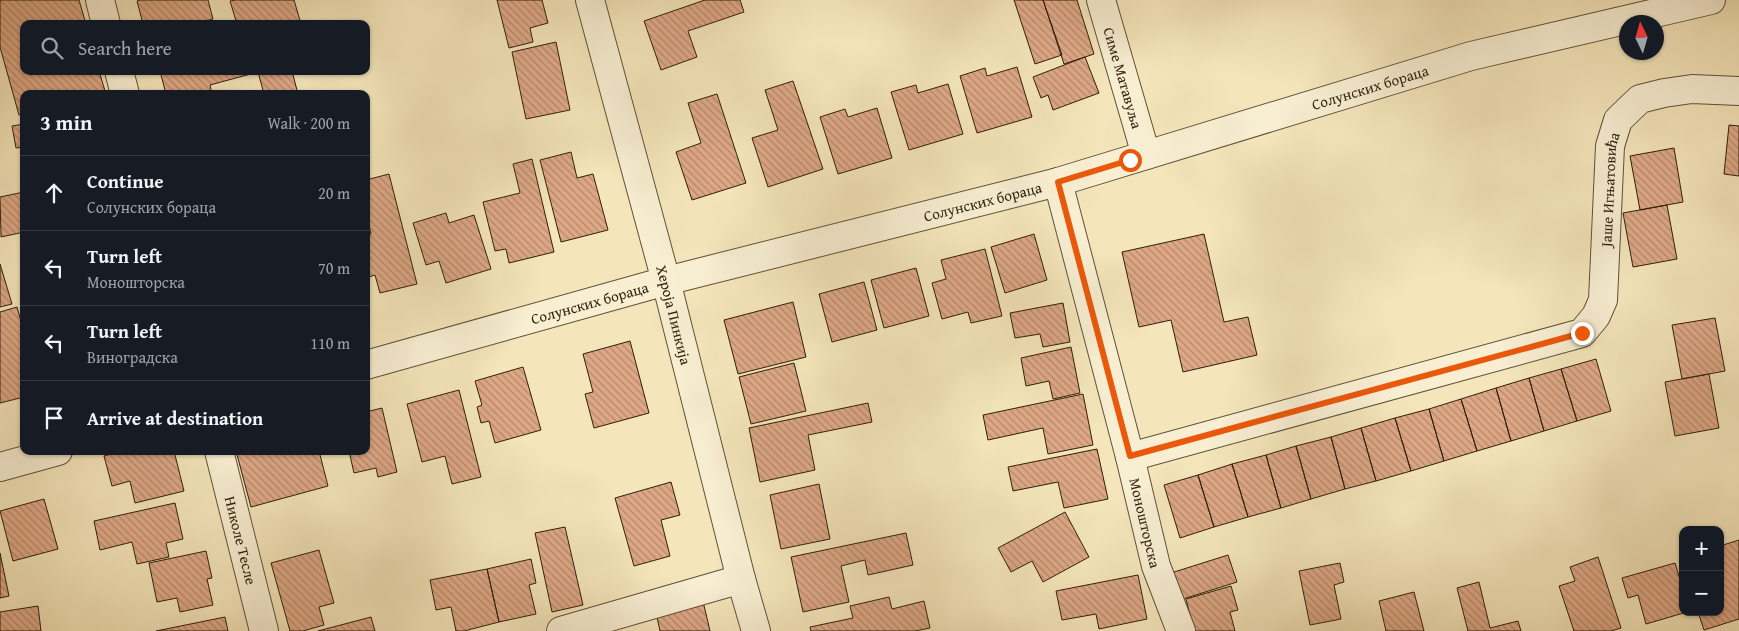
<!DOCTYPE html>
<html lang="en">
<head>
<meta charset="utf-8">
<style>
	body { margin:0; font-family:"Gentium Book Plus",serif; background:#242831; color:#f1f3f6 }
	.controls { position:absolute; right:15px; bottom:15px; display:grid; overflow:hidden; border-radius:10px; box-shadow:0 1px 4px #0004 }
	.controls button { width:45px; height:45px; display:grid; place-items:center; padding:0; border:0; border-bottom:1px solid #363941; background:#171b24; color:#f1f3f6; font:25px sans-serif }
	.compass { position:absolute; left:1619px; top:15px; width:45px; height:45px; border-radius:50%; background:#171b24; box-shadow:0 1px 4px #0004; rotate:355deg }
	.stop { position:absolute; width:15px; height:15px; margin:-11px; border:4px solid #ea580c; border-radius:50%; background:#fff }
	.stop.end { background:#ea580c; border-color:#fff; box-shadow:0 1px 5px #0008 }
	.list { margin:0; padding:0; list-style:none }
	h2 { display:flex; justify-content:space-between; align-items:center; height:65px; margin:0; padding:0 20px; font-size:21px }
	h2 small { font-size:16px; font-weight:400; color:#9ea1a6 }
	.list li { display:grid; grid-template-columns:32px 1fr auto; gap:15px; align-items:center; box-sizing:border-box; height:75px; padding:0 20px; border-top:1px solid #363941 }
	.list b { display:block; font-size:19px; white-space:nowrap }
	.list p { margin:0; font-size:16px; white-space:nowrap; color:#9ea1a6 }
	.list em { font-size:16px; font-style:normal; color:#9ea1a6 }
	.icon { flex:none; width:28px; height:28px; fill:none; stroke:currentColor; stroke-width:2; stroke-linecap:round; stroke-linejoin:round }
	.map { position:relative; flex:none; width:1739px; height:631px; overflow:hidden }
	.search { position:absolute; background:#171b24; box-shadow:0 1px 4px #0004; left:20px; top:20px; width:350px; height:55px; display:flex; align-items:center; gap:12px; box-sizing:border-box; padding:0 18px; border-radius:10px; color:#9ea1a6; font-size:19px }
	.panel { position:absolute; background:#171b24; box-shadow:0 1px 4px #0004; left:20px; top:90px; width:350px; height:365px; border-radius:10px }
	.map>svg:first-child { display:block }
	.building { fill:url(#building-back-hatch); stroke:#2f1f0b }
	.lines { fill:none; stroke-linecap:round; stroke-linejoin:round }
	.minor-casing { stroke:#605037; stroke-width:30 }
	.minor { stroke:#f8eed2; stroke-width:28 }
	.route { stroke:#ea580c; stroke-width:6 }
	.labels { text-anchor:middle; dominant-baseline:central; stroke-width:4.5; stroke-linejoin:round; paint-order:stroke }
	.street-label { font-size:15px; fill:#2f1f0b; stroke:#f8eed2 }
</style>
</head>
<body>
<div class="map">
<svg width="1739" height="631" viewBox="0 0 1739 631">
	<defs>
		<pattern id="building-back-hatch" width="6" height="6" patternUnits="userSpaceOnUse" patternTransform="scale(1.25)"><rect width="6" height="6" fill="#dea886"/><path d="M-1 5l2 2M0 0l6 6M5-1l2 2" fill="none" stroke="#b4886c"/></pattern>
	</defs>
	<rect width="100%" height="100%" fill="#f4e5ba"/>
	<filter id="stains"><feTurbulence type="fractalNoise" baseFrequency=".004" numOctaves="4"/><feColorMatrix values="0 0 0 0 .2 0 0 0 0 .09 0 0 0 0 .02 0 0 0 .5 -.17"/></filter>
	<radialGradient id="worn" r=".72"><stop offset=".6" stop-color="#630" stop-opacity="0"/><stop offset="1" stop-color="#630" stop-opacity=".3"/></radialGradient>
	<path class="building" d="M0 0H79L86 24H24V71H99L105 91 93 94H24V113L19 115 0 47Z
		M140 0H208L213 19 194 24H143L137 1Z
		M235 0H294L301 24H237L230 1Z
		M497 0H542L548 23 530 28 533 42 509 48Z
		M705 0H740L744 12 688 31 697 57 661 70 644 21Z
		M1014 0H1043L1062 55 1035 64Z
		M1043 0H1077L1094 54 1064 64Z
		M556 42 570 110 526 119 512 52Z
		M1085 57 1099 93 1053 110 1048 95 1041 98 1033 77Z
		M1017 67 1032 117 977 133 960 76 985 68 987 76Z
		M160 71H292L298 94H264L258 72 210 85 212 94H166Z
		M793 81 823 169 768 187 752 138 778 130 765 90Z
		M948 84 963 134 909 150 891 92 916 85 918 93Z
		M717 94 746 183 692 200 676 152 701 143 688 103Z
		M877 108 892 158 838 174 820 117 845 109 848 117Z
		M24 124V147L16 148 12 126Z
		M1729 125 1739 126V176L1724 174Z
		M1674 148 1683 202 1640 210 1630 156Z
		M571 152 577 178 593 174 608 230 561 242 540 160Z
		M532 159 554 252 509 263 506 249 495 251 483 202 520 193 513 164Z
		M389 174 417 284 380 293 375 275 366 278V235L371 234 366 214V180Z
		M24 192V232L1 237 0 197Z
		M1667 205 1677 259 1633 267 1623 213Z
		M446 213 449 223 474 215 491 269 446 283 439 261 426 265 413 223Z
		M1034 234 1047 280 1005 293 991 247Z
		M1204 234 1224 322 1248 317 1257 355 1183 372 1171 320 1139 327 1122 252Z
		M985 249 1002 316 971 323 968 312 942 319 932 283 946 279 941 260Z
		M0 264 12 304 0 307Z
		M916 268 929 316 884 328 871 280Z
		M864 282 877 330 832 342 819 294Z
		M793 302 806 357 738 374 724 320Z
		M1063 303 1070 342 1043 347 1040 334 1015 338 1010 313Z
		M17 307 24 332V397L0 403V312Z
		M1715 318 1725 371 1682 379 1672 325Z
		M630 341 649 413 594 428 585 394 593 392 583 354Z
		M1071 347 1080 393 1053 399 1049 381 1026 386 1021 358Z
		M1596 359 1611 411 1577 421 1561 369Z
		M794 363 806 411 751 424 739 377Z
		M523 367 541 430 495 443 489 421 481 423 477 407 482 405 475 381Z
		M1561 369 1577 421 1544 431 1529 378Z
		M1709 374 1719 428 1675 436 1665 382Z
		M1529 378 1544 431 1511 441 1496 388Z
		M1496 388 1511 441 1477 451 1461 399Z
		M459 390 481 477 452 484 445 456 422 462 407 404Z
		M1083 394 1093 445 1048 454 1043 428 988 440 983 415Z
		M1461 399 1477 451 1444 461 1429 409Z
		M868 403 872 422 808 435 815 470 760 482 749 428Z
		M382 408 397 472 378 477 376 468 354 473 349 451H366V412Z
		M1429 409 1444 461 1411 471 1395 418Z
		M1395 418 1411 471 1376 481 1361 428Z
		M1361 428 1376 481 1345 489 1331 437Z
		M1331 437 1345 489 1311 499 1296 446Z
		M1296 446 1311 499 1281 508 1266 455Z
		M1097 449 1108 499 1064 508 1058 482 1013 491 1008 467Z
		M122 451H174L184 491 135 503 130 481 112 486 104 456Z
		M236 451H319L328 486 251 507Z
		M1266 455 1281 508 1248 517 1232 464Z
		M1232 464 1248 517 1214 527 1198 475Z
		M1198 475 1214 527 1180 538 1164 485Z
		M671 482 680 515 661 520 670 556 634 566 615 498Z
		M819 484 830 539 781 549 770 495Z
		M44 499 58 549 13 561 0 511Z
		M175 503 183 539 166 543 169 557 137 564 132 542 100 550 94 521Z
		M1065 512 1089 557 1043 582 1032 561 1011 572 998 548Z
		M565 527 583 605 552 612 535 533Z
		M906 533 913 565 868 575 865 560 841 566 849 602 803 612 791 557Z
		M1739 540V619L1704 630 1698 612H1720V546Z
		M319 550 334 603 319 607 324 625 303 631H290L271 563Z
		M206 551 212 578 207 579 213 605 180 612 177 598 157 602 149 563Z
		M0 553 9 596 0 598Z
		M1228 555 1237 582 1180 600 1171 573Z
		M1598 557 1621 628 1611 631H1574L1559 586 1575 581 1570 567Z
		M531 559 536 583 529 585 536 614 499 622 487 569Z
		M1340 563 1344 582 1334 585 1341 619 1310 625 1299 571Z
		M1675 563 1683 589V612H1687L1646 624 1638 595 1628 598 1622 578Z
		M487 569 499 622 464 631H456L451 607 436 610 430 580Z
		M1138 575 1147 619 1099 629 1096 614 1062 620 1056 591Z
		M1479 582 1490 628 1518 621 1521 631H1468L1457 588Z
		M1231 586 1238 610 1230 612 1235 631H1194L1186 599Z
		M1414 592 1424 631H1386L1379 601Z
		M702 597 710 631H660L655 608Z
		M889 597 892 609 924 601 930 628 915 631H811L810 627 853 618 850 606Z
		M38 606 41 631H0V612Z
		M225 617 228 631H156Z
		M371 617 375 631H318Z"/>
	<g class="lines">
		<defs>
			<g id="minor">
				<path d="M100 0 106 24"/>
				<path id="s1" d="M590 0 666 281 741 579 756 631"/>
				<path id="s2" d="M1101 0 1146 155"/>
				<path d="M119 71 125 94"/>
				<path id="s3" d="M1058 182 1130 457 1156 566 1181 631"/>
				<path id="s4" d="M366 365 666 281 1058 182 1471 56 1711 0"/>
				<path id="s5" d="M219 451 264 631"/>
				<path id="s6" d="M1130 457 1582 333 1596 316 1603 300 1610 146 1618 120 1640 99 1664 93 1692 89 1739 91"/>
				<path d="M0 467 58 451"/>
				<path d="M561 631 741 579"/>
			</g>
		</defs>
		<use href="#minor" class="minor-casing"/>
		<use href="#minor" class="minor"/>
	</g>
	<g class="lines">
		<path class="route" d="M1130 160 1058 182 1130 456 1582 333"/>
	</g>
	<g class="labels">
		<g class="street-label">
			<text stroke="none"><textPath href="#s2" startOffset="81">Симе Матавуља</textPath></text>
			<text stroke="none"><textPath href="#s4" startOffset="1042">Солунских бораца</textPath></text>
			<text stroke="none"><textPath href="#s6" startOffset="619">Јаше Игњатовића</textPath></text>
			<text stroke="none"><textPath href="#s4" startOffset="638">Солунских бораца</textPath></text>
			<text stroke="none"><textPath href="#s4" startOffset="232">Солунских бораца</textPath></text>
			<text stroke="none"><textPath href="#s1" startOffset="326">Хероја Пинкија</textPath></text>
			<text stroke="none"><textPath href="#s3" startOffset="352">Моношторска</textPath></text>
			<text stroke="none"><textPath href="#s5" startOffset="92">Николе Тесле</textPath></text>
		</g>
	</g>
	<rect width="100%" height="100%" filter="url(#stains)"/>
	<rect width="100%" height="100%" fill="url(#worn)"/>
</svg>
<div class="controls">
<button>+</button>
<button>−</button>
</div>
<svg class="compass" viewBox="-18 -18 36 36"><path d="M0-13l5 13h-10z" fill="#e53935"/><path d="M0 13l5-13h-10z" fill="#9ea1a6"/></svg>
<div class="stop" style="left:1130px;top:160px"></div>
<div class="stop end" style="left:1582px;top:333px"></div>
<div class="search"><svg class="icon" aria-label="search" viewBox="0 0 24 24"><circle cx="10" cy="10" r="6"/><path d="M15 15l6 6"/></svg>Search here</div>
<section class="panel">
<h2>3 min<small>Walk · 200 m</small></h2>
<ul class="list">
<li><svg class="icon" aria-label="ahead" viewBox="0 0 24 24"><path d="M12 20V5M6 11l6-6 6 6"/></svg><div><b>Continue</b><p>Солунских бораца</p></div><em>20 m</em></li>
<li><svg class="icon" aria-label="left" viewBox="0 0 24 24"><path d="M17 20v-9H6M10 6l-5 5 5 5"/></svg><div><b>Turn left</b><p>Моношторска</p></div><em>70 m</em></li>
<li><svg class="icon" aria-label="left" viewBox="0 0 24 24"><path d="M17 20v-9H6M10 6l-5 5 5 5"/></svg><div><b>Turn left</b><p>Виноградска</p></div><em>110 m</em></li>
<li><svg class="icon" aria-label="arrive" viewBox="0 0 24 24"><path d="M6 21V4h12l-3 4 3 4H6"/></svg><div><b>Arrive at destination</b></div></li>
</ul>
</section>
</div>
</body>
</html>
